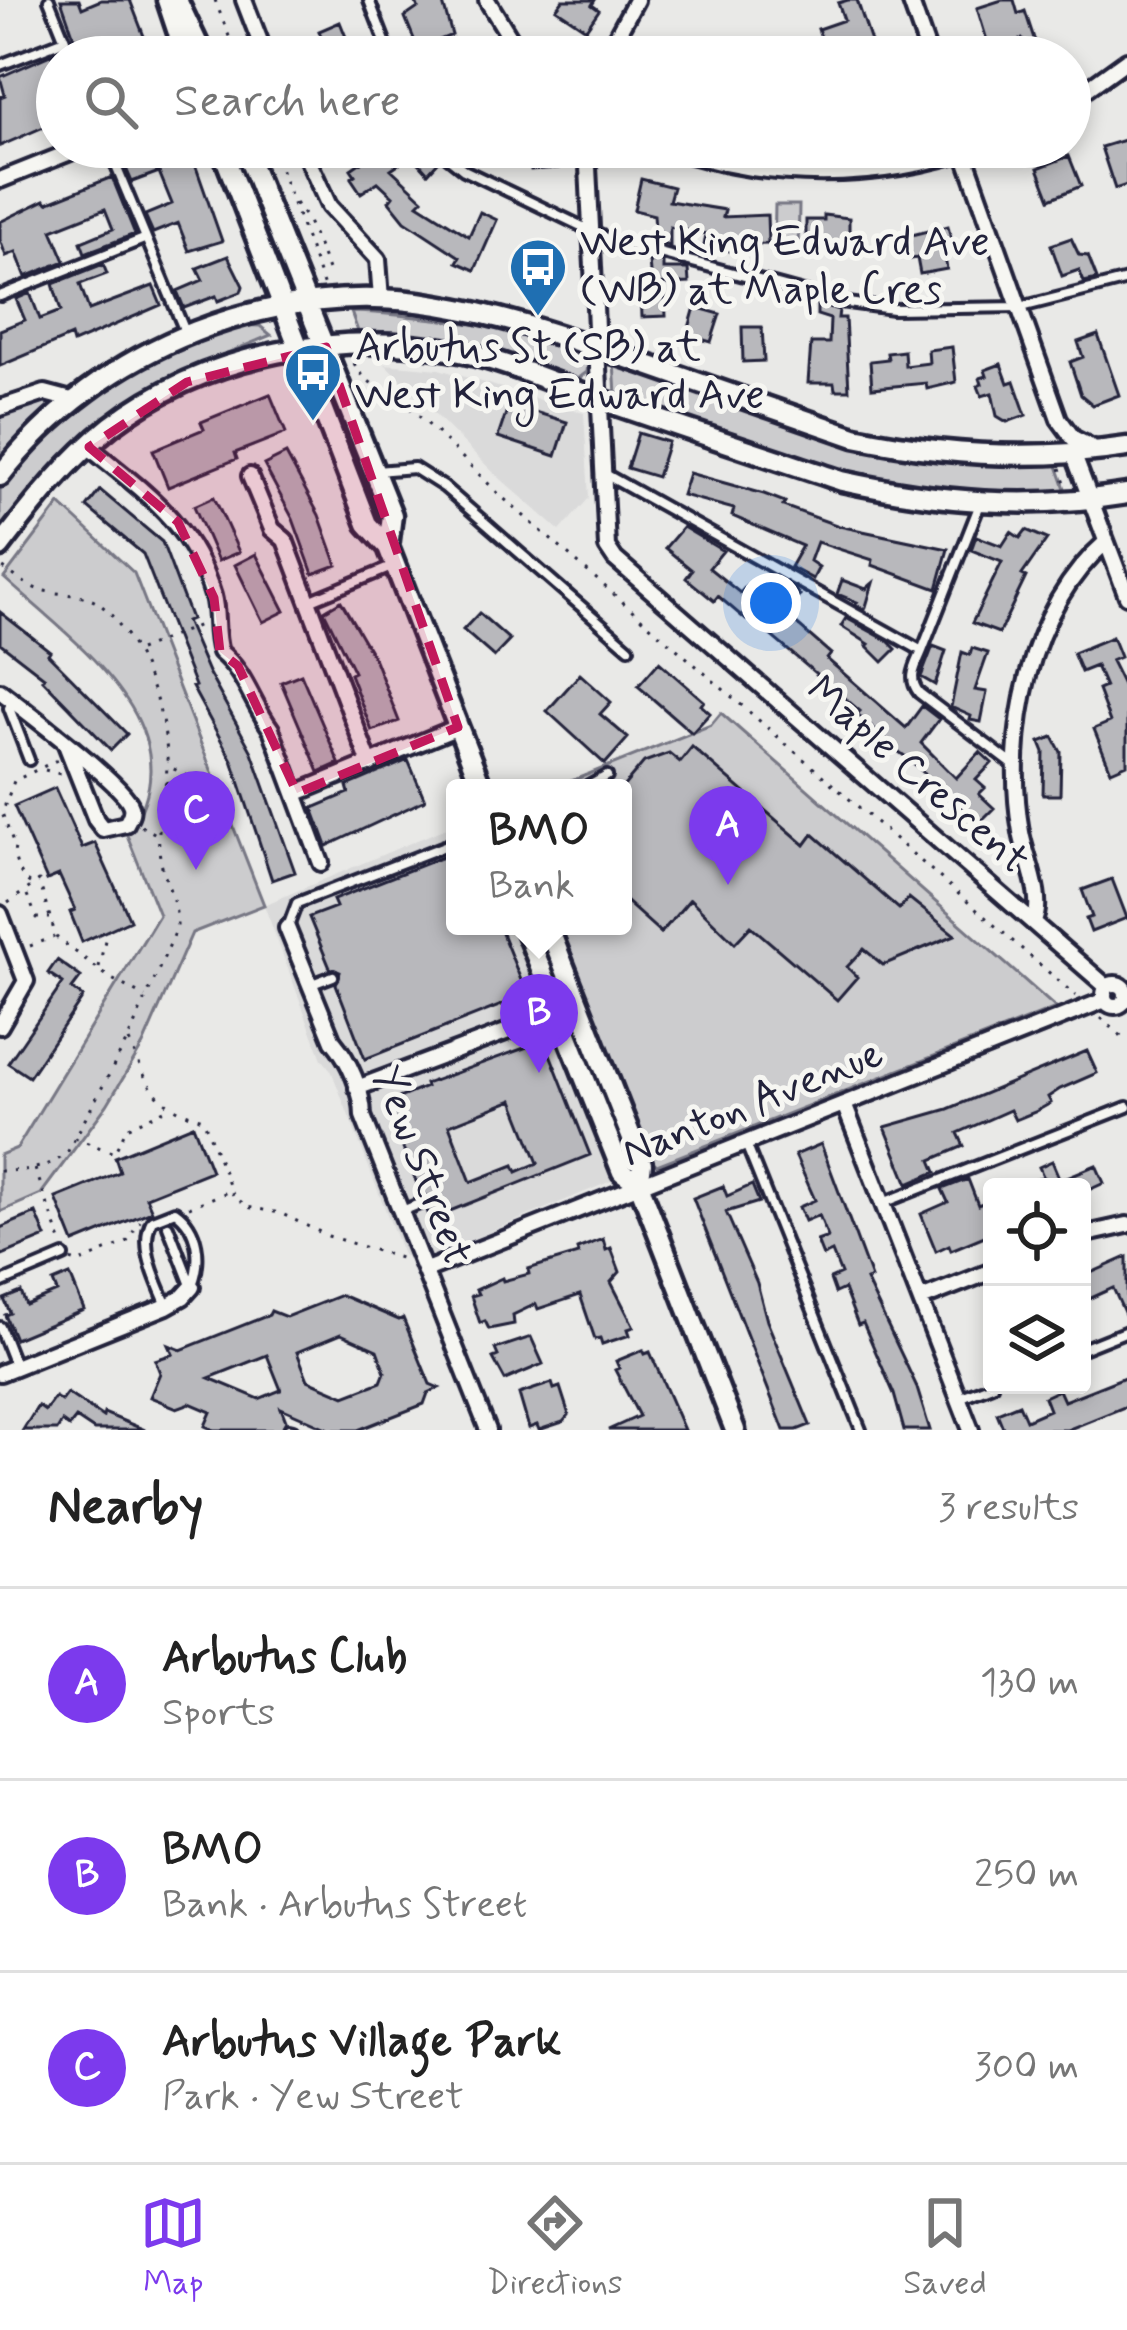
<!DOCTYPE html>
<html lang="en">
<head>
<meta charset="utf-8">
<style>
	body { margin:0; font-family:Mynerve,sans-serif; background:#f6f6f6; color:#222 }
	.controls { position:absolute; right:36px; bottom:36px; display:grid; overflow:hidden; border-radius:12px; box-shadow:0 6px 18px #0003 }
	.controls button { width:108px; height:108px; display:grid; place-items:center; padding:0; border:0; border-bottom:3px solid #e0e0e0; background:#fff; color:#222; font:60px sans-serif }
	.you { position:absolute; left:771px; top:603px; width:42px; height:42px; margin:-30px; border:9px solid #fff; border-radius:50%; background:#1a73e8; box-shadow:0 0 0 18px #1a73e833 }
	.badge { display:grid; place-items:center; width:78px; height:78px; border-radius:50%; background:#7c3aed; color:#fff; font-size:39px; font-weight:700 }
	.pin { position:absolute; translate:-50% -99px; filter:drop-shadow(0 3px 6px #0008) }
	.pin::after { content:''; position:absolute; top:63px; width:42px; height:36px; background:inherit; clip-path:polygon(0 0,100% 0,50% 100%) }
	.popup { position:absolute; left:446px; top:779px; width:186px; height:156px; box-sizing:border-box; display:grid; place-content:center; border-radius:12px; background:#fff; filter:drop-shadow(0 3px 9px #0005); font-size:39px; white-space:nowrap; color:#767676 }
	.popup b { font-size:45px; color:#222 }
	.popup::after { content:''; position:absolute; left:50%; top:100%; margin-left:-24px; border:24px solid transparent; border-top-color:#fff }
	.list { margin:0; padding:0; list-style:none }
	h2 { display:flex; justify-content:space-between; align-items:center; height:156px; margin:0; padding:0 48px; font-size:51px }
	h2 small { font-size:39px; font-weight:400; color:#767676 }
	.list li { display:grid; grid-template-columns:78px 1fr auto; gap:36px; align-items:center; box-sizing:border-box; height:192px; padding:0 48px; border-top:3px solid #e0e0e0 }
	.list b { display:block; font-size:45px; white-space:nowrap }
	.list p { margin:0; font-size:39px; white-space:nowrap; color:#767676 }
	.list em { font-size:39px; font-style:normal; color:#767676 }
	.icon { flex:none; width:66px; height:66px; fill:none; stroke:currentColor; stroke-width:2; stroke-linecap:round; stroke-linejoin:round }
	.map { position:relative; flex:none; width:1127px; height:1430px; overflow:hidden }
	.search { position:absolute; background:#fff; box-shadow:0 6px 18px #0003; left:36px; right:36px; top:36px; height:132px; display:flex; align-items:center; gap:30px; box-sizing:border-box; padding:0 42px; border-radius:66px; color:#767676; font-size:45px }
	.sheet { height:732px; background:#fff }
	nav { display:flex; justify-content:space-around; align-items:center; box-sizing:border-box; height:168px; border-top:3px solid #e0e0e0; background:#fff; font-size:33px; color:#767676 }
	nav a { display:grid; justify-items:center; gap:6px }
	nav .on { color:#7c3aed }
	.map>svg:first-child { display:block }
	.built { fill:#dadada }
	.green { fill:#ccccce; stroke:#777784; stroke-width:3 }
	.building { fill:#b8b8bc; stroke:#22223b; stroke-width:3; fill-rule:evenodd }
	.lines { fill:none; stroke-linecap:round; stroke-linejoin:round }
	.lane-casing { stroke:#22223b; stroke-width:16 }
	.street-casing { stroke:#22223b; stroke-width:22 }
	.secondary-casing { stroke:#22223b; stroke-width:27 }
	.path { stroke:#22223b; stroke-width:3; stroke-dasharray:3 9; stroke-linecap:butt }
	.lane { stroke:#f6f6f2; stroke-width:8 }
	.street { stroke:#f6f6f2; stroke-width:14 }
	.secondary { stroke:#f6f6f2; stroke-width:18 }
	.marked { fill:#c2185b; fill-opacity:0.2; stroke:#c2185b; stroke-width:9; stroke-dasharray:24 15; stroke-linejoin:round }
	.labels { text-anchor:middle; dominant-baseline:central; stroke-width:10; stroke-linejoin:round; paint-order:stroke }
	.poi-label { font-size:42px; fill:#22223b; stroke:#f6f6f2; text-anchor:start }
	.street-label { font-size:42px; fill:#22223b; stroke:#f6f6f2 }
</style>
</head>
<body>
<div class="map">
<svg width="1127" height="1430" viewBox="0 0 1127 1430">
	<rect width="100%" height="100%" fill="#e9e9e7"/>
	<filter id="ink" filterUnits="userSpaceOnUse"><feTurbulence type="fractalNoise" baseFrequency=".00833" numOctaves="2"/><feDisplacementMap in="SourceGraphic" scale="24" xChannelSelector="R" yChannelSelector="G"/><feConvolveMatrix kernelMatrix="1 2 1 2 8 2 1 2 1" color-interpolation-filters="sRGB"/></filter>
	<g filter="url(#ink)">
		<path class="built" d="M385 364 439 369 584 413 589 498 560 531 493 472Z
			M455 824V926H515L616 1179 437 1254 413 1260 403 1255 331 1070 322 1059 264 905Z"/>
		<path class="green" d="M775 205H799L798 255H774Z
			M351 312C389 312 559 330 583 354 589 361 588 364 587 372L575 381 469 345 360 337Z
			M238 325 260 326 271 335 183 371 119 408 96 425 0 530V488C63 408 143 358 238 325Z
			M614 362 895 452 975 463H1056L1067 494H965L853 475 616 395Z
			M47 398 57 403 0 462V415Z
			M60 504 134 573 264 905 192 933 143 1045 107 1105 41 1194 0 1212V1155L17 1148 159 915 127 835C203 729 74 642 4 578Z
			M721 713 1056 1008 657 1165 647 1157 557 926H623V788H554L711 725Z"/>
		<path class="building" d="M61 0H79L82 8 101 0H130L152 57H117L105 37 78 49Z
			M415 0H442L452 35 418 49 405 17 418 8Z
			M563 0H595L592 5 599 10 586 29 556 9Z
			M848 0H857L871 42 828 57 818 29 844 20 838 3Z
			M1002 0H1014L1018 14 1025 11 1040 57H1030L1022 39 990 50 977 8Z
			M340 22 350 47 329 56 319 31Z
			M55 53 57 121 0 146V97L5 95 0 77Z
			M1127 139V185L1115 189 1101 147Z
			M162 147H189L222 241 189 251 178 223 153 233 145 215 172 204 159 172 132 182 126 168 149 159 147 153Z
			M361 147H427L439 161 428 173 412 155 391 169 423 199 418 204 469 236 480 212 497 220 475 270 457 262 460 257 405 221 389 201 393 196 378 182 361 193 351 178 355 175 351 169 367 158Z
			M529 147H556L558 168 531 170Z
			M1069 156 1081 186 1050 199 1038 168Z
			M112 177 135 234 85 253 81 242 113 229 105 209 52 230 65 261 26 277 16 252 6 256 0 240V222L45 200 47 203Z
			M641 179 673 187 669 201 725 210 723 217 767 215 768 244 731 245 730 251 704 246 706 234 670 227V246L656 243 654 215 634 210Z
			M824 215 849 218V243H815V236H806V220H824Z
			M948 226 951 240 942 241 947 269 920 274 917 258 911 259 907 236Z
			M1071 238 1079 255 1088 256 1097 279 1084 282 1079 270 1062 276 1051 245Z
			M541 248 559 254 555 266 561 268 556 280 532 272Z
			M228 256 243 286 241 292 218 301 216 296 184 308 177 291 203 280 197 268Z
			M649 261 663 262V269H688L689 283 651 285Z
			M103 264 107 274 80 284 89 310 153 286 161 305 73 343 71 336 0 366V330L25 320 16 299 30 293 40 319 61 311 53 284Z
			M641 290 665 297 666 316 642 317Z
			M817 304 839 310 838 318H845L849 390H835L834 383H808L811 343H829L830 319 817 315Z
			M695 307 720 314 711 342 687 335Z
			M742 327H762L764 361 743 362Z
			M1098 335 1119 395 1093 405 1081 395 1070 362 1083 357 1078 342Z
			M952 347 956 382 927 389 926 383 872 388 870 361 888 359 887 353 904 351 905 366 929 363 928 350Z
			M1001 364 1008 383 1014 381 1026 415 1007 422 997 416 992 393 982 396 978 386 982 384 980 378 987 376 985 370Z
			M270 394 286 433 235 453 237 459 168 487 153 450 204 429 201 422Z
			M509 404 567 422 556 456 498 437Z
			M638 433 668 442 657 477 627 468Z
			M286 454 319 515 337 565 313 574 293 519 264 465Z
			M689 473 764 494 785 502 783 506 839 526 948 549 937 589 872 565 873 560 817 542 810 561 819 567 813 579 790 567 802 546 732 516 734 509 682 495Z
			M100 490 162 542 191 619 186 621 208 672 252 752 295 872 272 880 232 760 192 687 195 686 143 554 87 507Z
			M214 497 239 552 218 561 194 506Z
			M683 527 723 551 709 568 740 593 747 585 755 592 772 577 794 589 800 596 785 610 795 619 793 621 831 654 827 659 906 728 922 706 939 719 921 743 956 778 980 752 992 763 976 780 985 788 979 794 994 808 978 824 910 760 884 741 886 739 857 714 860 711 749 617 746 620 718 596 714 601 686 578 692 570 665 548Z
			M1026 530 1047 539 1022 575 1026 577 999 633 972 623 1002 562 971 550 976 536 1002 546 1011 532 1020 538Z
			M256 554 285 611 263 622 235 565Z
			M842 580 866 589 873 583 865 610 855 604 857 602 837 594Z
			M341 601 375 660 399 721 372 731 350 674 354 672 324 611Z
			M0 612 50 651 48 654 127 734 111 750 42 679 44 677 0 643Z
			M479 613 510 640 494 657 463 630Z
			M846 618 888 641 896 649 883 662 867 646 869 644 841 626Z
			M1112 637 1120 657 1111 661 1127 693V764L1111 771 1094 729 1110 722 1098 690 1105 687 1096 666 1081 672 1073 653Z
			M933 646 946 651 935 685 921 677Z
			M972 648 988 653 975 690 987 692 981 722 970 720 971 716 951 707 962 652 970 655Z
			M659 662 704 701 701 705 710 713 692 733 638 686Z
			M301 674 339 763 319 772 281 682Z
			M580 674 611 702 600 714 628 738 605 764 547 711Z
			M1053 737 1061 752 1060 795H1043L1044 752 1040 742Z
			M692 747 805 845 813 834 899 909 909 898 955 935 883 965 864 949 847 967 857 977 837 1000 751 926 735 943 690 899 661 933 623 899V787L644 762 669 753 680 762Z
			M408 760 425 800 327 846 313 808 349 793 347 786Z
			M55 788 82 848 95 843 130 920 82 942 70 912 75 910 59 875 47 880 14 806Z
			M455 852V926H499L527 995 365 1059 336 984 340 972 330 968 309 917 336 907 333 900Z
			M1112 879 1127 918 1091 932 1086 919 1092 917 1082 890Z
			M57 960 81 977 72 989 83 997 29 1077 8 1063 63 983 48 973Z
			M541 1042 545 1051 548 1049 590 1155 430 1219 427 1210 432 1200 421 1194 389 1113 393 1111 389 1102 426 1087 425 1084ZM513 1100 538 1163 517 1172 514 1165 471 1182 449 1125Z
			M1087 1051 1097 1073 1060 1089 1048 1097 1051 1103 1035 1112 1015 1120 1010 1110 958 1133 964 1146 931 1160 936 1172 908 1184 885 1127 948 1109Z
			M193 1125 211 1171 146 1197 152 1211 74 1243 56 1198 120 1172 115 1157Z
			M821 1144 871 1278 866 1280 916 1385 930 1430H904L894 1394 863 1323 858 1325 844 1289 835 1293 830 1279 841 1274 832 1252 823 1256 817 1241 828 1237 819 1215 805 1221 799 1207 815 1200 795 1155Z
			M1052 1161 1060 1180 1096 1165 1104 1183 1082 1193V1187H1018L1043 1176 1039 1167Z
			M968 1179 978 1205 992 1199V1233L951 1250 949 1245 936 1251 921 1214 948 1202 942 1189Z
			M752 1185 759 1202 726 1212 757 1283 767 1321 810 1425 797 1430H784L693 1198 723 1186 727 1196Z
			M36 1213 46 1237 0 1256V1228Z
			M603 1239 606 1250 611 1248 620 1272 611 1282 634 1327 628 1329 630 1335 602 1344 600 1338 595 1339 580 1295 538 1309 536 1304 513 1315 514 1324 489 1329 485 1321 480 1323 471 1296 478 1294 476 1290 502 1278 503 1281 529 1274 528 1269 578 1254 577 1249Z
			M1127 1257V1319L1113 1288 1082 1302V1277Z
			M70 1275 84 1310 15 1339 5 1315 10 1313 4 1299 21 1292 26 1305 57 1292 53 1282Z
			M341 1295 399 1320 403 1318 430 1384 439 1388 428 1393 424 1404 358 1430H331L281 1408 286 1421 281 1430H214L205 1426 211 1412 190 1403 177 1408 150 1397 160 1373 155 1360 173 1354 169 1345 181 1350 269 1315 271 1311 286 1317ZM341 1334 377 1350 385 1372 381 1382 345 1396 308 1380 297 1352ZM267 1355 281 1390 259 1399 209 1378Z
			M531 1337 543 1364 505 1380 493 1358 498 1356 495 1349Z
			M643 1350 645 1354 650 1352 684 1430H608L639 1416 615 1370 619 1368 616 1361Z
			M1127 1376V1406L1067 1430H1004L997 1413 1019 1404 1026 1420 1049 1410 1044 1397 1059 1390 1064 1401Z
			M552 1383 554 1389 560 1387 569 1415 563 1422 539 1430 537 1425 529 1428 519 1394Z
			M67 1393 103 1417 104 1413 145 1430H94L76 1418 69 1427 62 1422 57 1430H23L38 1406 45 1411 55 1397 61 1401Z"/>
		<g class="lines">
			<defs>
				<path id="lane" d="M49 0 72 57
					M369 0 391 57
					M0 65 65 40
					M108 147 186 334
					M435 147 464 170 608 239 840 302 893 309 1021 307 1127 280
					M0 296 144 239
					M376 471 414 468 444 487 629 648
					M605 474 922 651C916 666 907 678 919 693L1015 766
					M309 601 394 566
					M922 651 980 504
					M12 702 9 708 29 760
					M585 788 607 776
					M288 927 297 903 455 842
					M312 984 333 976
					M746 1144 861 1430
					M883 1203 1127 1107
					M402 1211 424 1202
					M168 1226 191 1285
					M0 1283 64 1256
					M167 1306C157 1281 138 1246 152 1220L175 1211C199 1228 202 1260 192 1285
					M0 1327 15 1365
					M1082 1349 1127 1331
					M959 1398 992 1385
					M289 1429 293 1430"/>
				<path id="street" d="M244 0 266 57
					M487 0 522 57
					M910 0 930 57
					M605 57 636 0
					M1070 101 1127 60
					M302 147 329 206 378 259 381 299
					M587 147 607 547 615 559 1107 987
					M666 147C766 182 878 182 978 147
					M962 147 1059 419 1073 438 1095 449
					M0 180 83 147
					M0 408 45 393 75 401
					M89 447C145 493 191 522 213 596 218 614 214 633 220 652 245 672 252 703 271 729L321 863
					M1073 453 1127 596
					M250 476 272 529 285 540 370 764
					M0 691C22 708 126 786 131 806 133 814 129 817 126 824L103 829 96 820 65 742
					M297 793 458 727
					M0 914 26 981 0 1026
					M1034 921C1045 898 1025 857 1021 832 1004 734 1028 610 1106 542
					M287 928 333 1041C349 1060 363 1092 363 1116L488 1430
					M1104 995a11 11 0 1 1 22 0a11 11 0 1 1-22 0Z
					M357 1088 580 1004
					M844 1104 971 1430
					M1082 1235 1127 1225
					M426 1270 1105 1000
					M921 1299 992 1271
					M0 1373 167 1306 183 1297 192 1287"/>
				<path id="secondary" d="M167 0 186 57
					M177 0 204 57
					M221 147 367 524 388 547 482 788
					M244 147 392 515 388 547
					M0 476C100 346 276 277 438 305 507 316 573 340 639 362 711 387 783 412 855 437 946 456 1034 461 1127 447
					M0 547C33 504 68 460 111 426 207 352 342 329 460 352 507 362 553 383 599 399 679 427 761 454 842 481 938 502 1029 510 1127 494
					M524 926 622 1172 639 1184
					M548 926 642 1164 639 1184 735 1430"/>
			</defs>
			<use href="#lane" class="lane-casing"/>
			<use href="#street" class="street-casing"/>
			<use href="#secondary" class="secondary-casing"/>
			<path class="path" d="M215 0 237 57
				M272 147 324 287
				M295 203 307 219 330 275
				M354 363C366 386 392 394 412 410 443 437 472 468 502 497L1076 996
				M1060 468 1066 487
				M139 650 202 624
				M45 770 64 775
				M166 783 188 776 172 768 168 762
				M141 826 158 835
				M30 883C21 878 12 858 15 848L2 813 14 781 59 759
				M27 895 37 918H49
				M8 903 39 881 56 937 110 978 145 997
				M30 946 54 937
				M99 967 107 931
				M1101 1018 1127 1041
				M129 1041C150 1088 152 1104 203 1119L233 1195 247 1207 280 1213 328 1236 403 1259
				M75 1138 114 1153 127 1128 166 1109
				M35 1169 62 1244
				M0 1171C23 1171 49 1169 67 1153L128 1039 177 928C178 901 164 882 160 857 155 825 166 796 167 765 169 717 138 637 102 606 87 593 59 595 40 590 26 586 13 574 0 566
				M189 1207 230 1191
				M71 1260 78 1263 127 1242 140 1221"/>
			<use href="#lane" class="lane"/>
			<use href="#street" class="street"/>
			<use href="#secondary" class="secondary"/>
		</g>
	</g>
	<path class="marked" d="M326 347 458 727 297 793 238 666 220 652 214 598 178 522 89 447 187 382Z"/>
	<defs>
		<symbol id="bus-pin" viewBox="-11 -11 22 30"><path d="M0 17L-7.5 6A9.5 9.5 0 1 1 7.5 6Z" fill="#1f6fb2" stroke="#f6f6f2"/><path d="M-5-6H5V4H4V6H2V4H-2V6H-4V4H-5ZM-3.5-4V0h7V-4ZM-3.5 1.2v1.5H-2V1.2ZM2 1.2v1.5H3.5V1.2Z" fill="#fff"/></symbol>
	</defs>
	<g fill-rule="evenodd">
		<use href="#bus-pin" x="505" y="234" width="66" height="90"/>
		<use href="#bus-pin" x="280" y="339" width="66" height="90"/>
	</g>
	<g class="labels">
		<g class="poi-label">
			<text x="580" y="243">West King Edward Ave<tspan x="580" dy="48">(WB) at Maple Cres</tspan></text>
			<text x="355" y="348">Arbutus St (SB) at<tspan x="355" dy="48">West King Edward Ave</tspan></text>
		</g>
		<g class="street-label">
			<text transform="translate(917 776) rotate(41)">Maple Crescent</text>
			<text transform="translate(753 1104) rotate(-22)">Nanton Avenue</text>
			<text transform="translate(421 1166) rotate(69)">Yew Street</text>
		</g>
	</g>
</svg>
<div class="controls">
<button><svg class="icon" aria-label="locate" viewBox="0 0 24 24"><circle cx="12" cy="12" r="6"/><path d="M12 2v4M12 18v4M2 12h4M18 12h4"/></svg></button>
<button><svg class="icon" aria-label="layers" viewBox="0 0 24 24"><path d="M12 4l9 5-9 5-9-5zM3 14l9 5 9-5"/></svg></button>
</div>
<div class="you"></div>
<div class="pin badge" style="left:728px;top:885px">A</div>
<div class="pin badge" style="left:539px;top:1073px">B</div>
<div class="popup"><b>BMO</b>Bank</div>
<div class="pin badge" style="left:196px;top:870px">C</div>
<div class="search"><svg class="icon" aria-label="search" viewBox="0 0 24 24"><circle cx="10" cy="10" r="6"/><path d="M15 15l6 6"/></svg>Search here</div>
</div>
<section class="sheet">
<h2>Nearby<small>3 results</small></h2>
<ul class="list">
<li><span class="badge">A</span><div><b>Arbutus Club</b><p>Sports</p></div><em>130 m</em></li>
<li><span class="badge">B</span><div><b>BMO</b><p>Bank · Arbutus Street</p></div><em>250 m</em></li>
<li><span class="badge">C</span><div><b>Arbutus Village Park</b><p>Park · Yew Street</p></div><em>300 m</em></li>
</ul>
</section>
<nav>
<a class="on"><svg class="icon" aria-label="map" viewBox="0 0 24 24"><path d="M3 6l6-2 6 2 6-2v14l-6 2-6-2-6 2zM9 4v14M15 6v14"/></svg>Map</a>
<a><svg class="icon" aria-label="directions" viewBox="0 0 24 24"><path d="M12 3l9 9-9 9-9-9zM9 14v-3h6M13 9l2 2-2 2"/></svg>Directions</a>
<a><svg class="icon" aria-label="saved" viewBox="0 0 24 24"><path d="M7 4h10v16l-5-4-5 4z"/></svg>Saved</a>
</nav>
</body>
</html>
